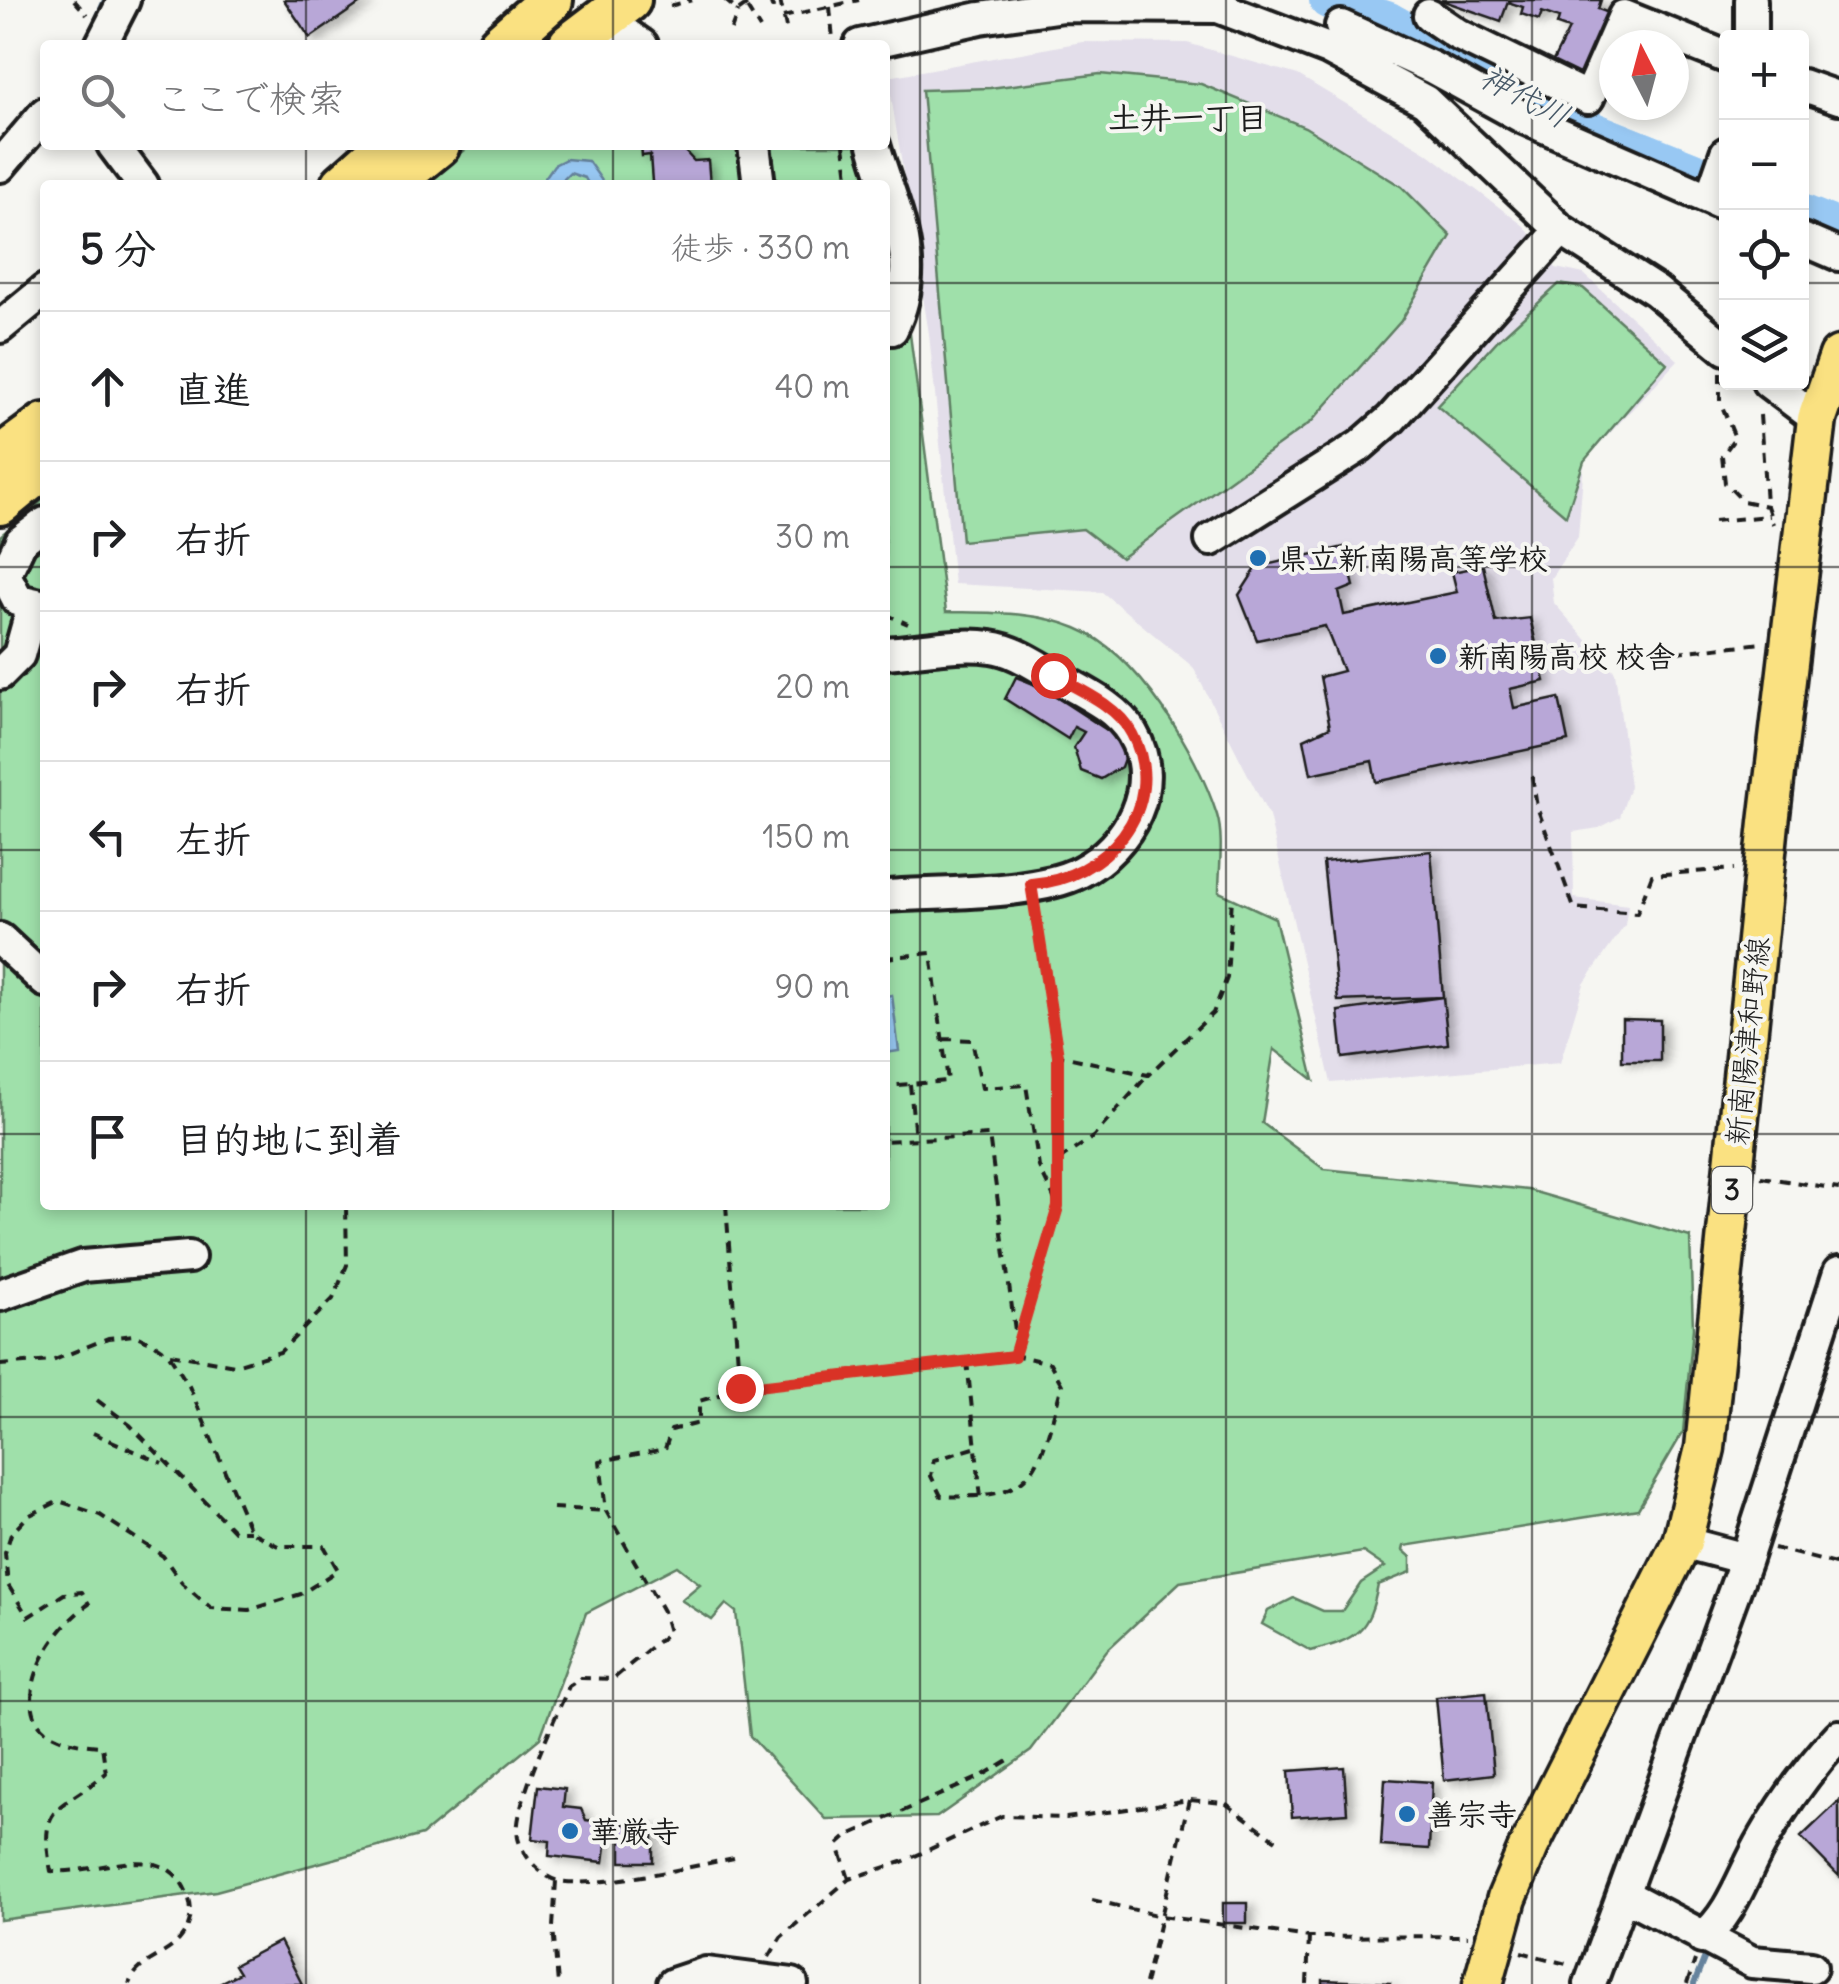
<!DOCTYPE html>
<html lang="ja">
<head>
<meta charset="utf-8">
<style>
	body { margin:0; font-family:Delius,"Klee One",sans-serif; background:#f6f6f6; color:#202124 }
	.controls { position:absolute; right:30px; top:30px; display:grid; overflow:hidden; border-radius:10px; box-shadow:0 5px 15px #0003 }
	.controls button { width:90px; height:90px; display:grid; place-items:center; padding:0; border:0; border-bottom:2px solid #e0e0e0; background:#fff; color:#202124; font:50px sans-serif }
	.compass { position:absolute; left:1599px; top:30px; width:90px; height:90px; border-radius:50%; background:#fff; box-shadow:0 5px 15px #0003; rotate:354deg }
	.stop { position:absolute; width:30px; height:30px; margin:-22px; border:8px solid #d93025; border-radius:50%; background:#fff }
	.stop.end { background:#d93025; border-color:#fff; box-shadow:0 2px 10px #0008 }
	.list { margin:0; padding:0; list-style:none }
	h2 { display:flex; justify-content:space-between; align-items:center; height:130px; margin:0; padding:0 40px; font-size:42px }
	h2 small { font-size:32px; font-weight:400; color:#757577 }
	.list li { display:grid; grid-template-columns:65px 1fr auto; gap:30px; align-items:center; box-sizing:border-box; height:150px; padding:0 40px; border-top:2px solid #e0e0e0 }
	.list b { display:block; font-size:38px; white-space:nowrap }
	.list em { font-size:32px; font-style:normal; color:#757577 }
	.icon { flex:none; width:55px; height:55px; fill:none; stroke:currentColor; stroke-width:2; stroke-linecap:round; stroke-linejoin:round }
	.map { position:relative; flex:none; width:1839px; height:1984px; overflow:hidden }
	.search { position:absolute; background:#fff; box-shadow:0 5px 15px #0003; left:40px; top:40px; width:850px; height:110px; display:flex; align-items:center; gap:25px; box-sizing:border-box; padding:0 35px; border-radius:10px; color:#757577; font-size:38px }
	.panel { position:absolute; background:#fff; box-shadow:0 5px 15px #0003; left:40px; top:180px; width:850px; height:1030px; border-radius:10px }
	.map>svg:first-child { display:block }
	.built { fill:#e3deea }
	.green { fill:#9fe0aa; stroke:#5e7e63; stroke-width:2.5 }
	.water { fill:#98c8f3; stroke:#66839d; stroke-width:2.5 }
	.lines { fill:none; stroke-linecap:round; stroke-linejoin:round }
	.stream { stroke:#66839d; stroke-width:6 }
	.river { stroke:#98c8f3; stroke-width:38 }
	.building { fill:#b8a7d7; stroke:#1c1c1c; stroke-width:2.5; filter:url(#shadow) }
	.minor-casing { stroke:#1c1c1c; stroke-width:38 }
	.major-casing { stroke:#1c1c1c; stroke-width:45 }
	.highway-casing { stroke:#1c1c1c; stroke-width:50 }
	.path { stroke:#1c1c1c; stroke-width:4; stroke-dasharray:10 8; stroke-linecap:butt }
	.minor { stroke:#f6f6f2; stroke-width:30 }
	.major { stroke:#fae181; stroke-width:38 }
	.highway { stroke:#fae181; stroke-width:42 }
	.route { stroke:#d93025; stroke-width:12 }
	.grid { fill:none; stroke:#1c1c1c; stroke-width:2.5; stroke-opacity:0.55 }
	.poi-dot { fill:#1f6fb2; stroke:#f6f6f2; stroke-width:4 }
	.labels { text-anchor:middle; dominant-baseline:central; stroke-width:8; stroke-linejoin:round; paint-order:stroke }
	.shield { fill:#f6f6f2; stroke:#5d5d5c; stroke-width:2.5 }
	.shield-label { font-size:28px; font-weight:bold; fill:#1c1c1c }
	.poi-label { font-size:30px; font-weight:bold; fill:#1c1c1c; stroke:#f6f6f2; text-anchor:start }
	.street-label { font-size:30px; fill:#1c1c1c; stroke:#f6f6f2 }
	.water-label { font-size:32px; font-style:italic; fill:#475867; stroke:#f6f6f2 }
	.neighbourhood-label { font-size:32px; font-weight:bold; fill:#1c1c1c; stroke:#f6f6f2 }
</style>
</head>
<body>
<div class="map">
<svg width="1839" height="1984" viewBox="0 0 1839 1984">
	<defs>
		<filter id="shadow"><feDropShadow dx="7" dy="4" stdDeviation="5" flood-color="#0004"/></filter>
	</defs>
	<rect width="100%" height="100%" fill="#f6f6f2"/>
	<filter id="ink" filterUnits="userSpaceOnUse"><feTurbulence type="fractalNoise" baseFrequency=".01" numOctaves="2"/><feDisplacementMap in="SourceGraphic" scale="20" xChannelSelector="R" yChannelSelector="G"/><feConvolveMatrix kernelMatrix="1 2 1 2 8 2 1 2 1" color-interpolation-filters="sRGB"/></filter>
	<g filter="url(#ink)">
		<path class="built" d="M1082 42 1187 43 1298 75 1426 152 1524 226 1556 268 1584 274 1678 360 1584 461 1578 537 1551 578 1554 603 1615 672 1630 786 1620 817 1599 828 1573 832 1574 898 1628 905 1625 925 1584 984 1560 1063 1331 1083 1269 816 1193 667 1102 592 954 584 929 334 888 77Z"/>
		<path class="green" d="M1100 74 1201 84 1305 127 1402 187 1451 236 1401 321 1311 422 1121 558 1083 529 962 541 922 90 990 88Z
			M885 141 946 612C990 613 1034 611 1076 628 1138 653 1197 752 1217 815 1224 837 1219 869 1219 892L1275 918 1314 1080 1274 1049 1262 1123 1324 1169 1528 1190 1690 1237 1693 1328 1683 1432 1638 1509 1404 1546 1403 1550 1411 1557V1572L1378 1585C1369 1632 1357 1639 1311 1651L1262 1624 1268 1611 1294 1598 1323 1611H1342L1361 1583 1385 1567 1363 1552 1180 1582 1107 1650 1031 1751 937 1817 826 1819 750 1736 736 1612 726 1604 712 1620 681 1600 700 1584 677 1566 586 1613 540 1738 422 1835 216 1891 0 1920V536L45 498V1205H885V185H417L471 145H885Z
			M1559 284 1583 288 1667 363 1584 461 1566 516 1437 406 1498 340Z"/>
		<path class="water" d="M566 159 588 161 605 185H589L585 178 570 173 558 185H540L554 165Z
			M892 995 899 1051 885 1053V996Z"/>
		<g class="lines">
			<path class="stream" d="M85 45 105 0
				M1694 1984 1708 1949"/>
			<path class="river" d="M1328 0 1389 21 1566 120 1726 184
				M1802 213 1839 228"/>
		</g>
		<path class="building" d="M284 0H365L310 38Z
			M1441 0H1601L1598 9 1609 13 1586 78 1551 65 1569 29 1557 25 1559 18 1542 12 1539 20 1521 14 1523 7 1508 2 1501 21Z
			M641 145H679L694 161 708 160 710 185H657L652 182 650 155 642 156Z
			M1344 547 1354 586 1339 592 1344 615 1457 592 1452 572 1483 566 1496 622 1530 618 1545 681 1510 689 1514 708 1559 698 1568 741 1376 782 1372 761 1311 774 1304 739 1330 727 1320 677 1343 671 1325 626 1257 640 1239 595 1257 567Z
			M1016 677 1039 686 1116 736 1125 756 1121 767 1101 779 1081 771 1074 747 1084 732 1074 727 1068 739 1005 699Z
			M1431 851 1443 997 1338 1001 1323 862Z
			M1443 997 1448 1044 1343 1058 1338 1011Z
			M1622 1019 1660 1020V1061H1622Z
			M1486 1692 1494 1774 1444 1780 1436 1697Z
			M1344 1767 1347 1813 1292 1817 1289 1771Z
			M1385 1779 1432 1782 1429 1849 1381 1846Z
			M538 1786 565 1789 563 1807 581 1809 586 1820 609 1823 604 1862 549 1856 550 1841 532 1839Z
			M1839 1801V1876L1801 1837Z
			M621 1824H653V1862H621Z
			M1223 1903H1247V1923H1223Z
			M280 1941 302 1984H217L239 1973 234 1965Z
			M1323 1980 1390 1983V1984H1323Z"/>
		<g class="lines">
			<defs>
				<path id="minor" d="M1429 15 1457 34 1588 98 1624 16 1726 57
					M605 19 642 45
					M1341 26 1433 68 1524 118 1726 206
					M1751 38V0
					M101 45 124 0
					M860 45 980 18 1063 6 1218 7 1328 49 1425 101 1561 230 1656 291 1726 349
					M1802 85 1839 98
					M113 145 143 185
					M754 145 759 185
					M874 145C893 211 925 262 892 329
					M0 166 45 113
					M1710 199 1726 153
					M1802 239 1839 255
					M0 327 45 290
					M1768 382 1817 419
					M45 523 21 541 5 575 18 600 45 606
					M1211 540 1360 446 1391 419 1561 230
					M885 653C918 651 959 642 991 647 1014 650 1034 664 1053 675 1080 691 1115 705 1132 733 1163 785 1129 847 1080 872 1036 895 937 892 885 896
					M0 674 19 655 33 605
					M0 939 45 981
					M0 1295 83 1266 189 1257
					M1682 1542 1746 1559
					M1623 1894 1752 1962 1811 1967
					M1702 1938C1733 1914 1744 1871 1764 1838 1785 1801 1810 1767 1839 1736
					M673 1984 706 1973 792 1984
					M1590 1984 1746 1559 1839 1272"/>
				<path id="major" d="M1483 1984 1507 1898 1529 1846 1682 1542 1705 1448 1769 823 1817 419 1839 356"/>
				<path id="highway" d="M500 45 551 0
					M570 45 629 0
					M343 185 388 145
					M389 185 438 145
					M0 458 45 425
					M0 503 45 466"/>
			</defs>
			<use href="#minor" class="minor-casing"/>
			<use href="#major" class="major-casing"/>
			<use href="#highway" class="highway-casing"/>
			<path class="path" d="M74 0 87 15
				M725 0 738 11 753 0
				M770 0 772 7 780 6
				M780 0 786 28
				M670 6 692 0
				M830 7 833 40
				M747 8 760 29
				M783 17 859 0
				M731 30 738 11
				M844 145 849 185
				M1720 373V401L1735 438 1722 456 1725 483 1743 501 1767 506
				M1760 415 1766 503 1773 524
				M1714 521 1769 516
				M885 614 908 624
				M1658 654 1763 643
				M1532 776 1537 807 1574 908 1637 913 1652 875 1734 869
				M1035 909 1058 1055 1148 1075 1213 1013 1227 978 1232 898
				M885 958 931 953 948 1081 885 1086
				M943 1039 972 1040 982 1088 1026 1085 1039 1167 1056 1202
				M910 1084 915 1139
				M1059 1160 1093 1137 1148 1075
				M1761 1177 1839 1189
				M726 1205 740 1389 1014 1355 1016 1338 989 1135 885 1141
				M1018 1334 1058 1207V1055
				M170 1354 235 1365 280 1352 333 1299 347 1265 346 1205
				M967 1361 981 1498
				M0 1365 52 1361 108 1338 134 1335 155 1344 168 1353 189 1386 250 1531 278 1546H324L338 1570 301 1594 249 1610 211 1608 182 1583 163 1556 100 1515 59 1501 28 1516 11 1534 5 1553 8 1585 28 1617 64 1594 82 1592 89 1604C58 1625 18 1681 37 1721 47 1741 82 1745 102 1746L106 1773C62 1811 37 1800 51 1871 100 1875 166 1836 188 1896 194 1912 190 1927 180 1939 164 1958 139 1959 129 1984
				M97 1400 130 1425 234 1531H250
				M93 1433 162 1463
				M974 1448 934 1460 931 1476 941 1496C1039 1501 1038 1469 1062 1385L1050 1363 1014 1355
				M553 1508 606 1511
				M1774 1548 1839 1565
				M734 1858C689 1867 602 1888 559 1881 542 1878 522 1855 518 1838 512 1807 556 1717 569 1686L581 1678 613 1679 669 1632 663 1611 606 1511 600 1461 665 1449 671 1430 699 1423V1401L740 1389
				M849 1879 838 1845 849 1835 980 1777 1010 1759
				M556 1881 553 1927 558 1984
				M1092 1900 1161 1916 1309 1937 1468 1936
				M1521 1952 1570 1965
				M769 1957 781 1937 849 1879 902 1862 1002 1816 1066 1818 1189 1800 1225 1803 1276 1840
				M1145 1984 1189 1800
				M1307 1984 1309 1937
				M1687 1984 1695 1960"/>
			<use href="#minor" class="minor"/>
			<use href="#major" class="major"/>
			<use href="#highway" class="highway"/>
		</g>
	</g>
	<g class="lines" filter="url(#ink)">
		<path class="route" d="M740 1388 1014 1356 1058 1207V1055L1031 884C1104 880 1171 807 1132 734 1117 705 1080 690 1053 675"/>
	</g>
	<path class="grid" d="M306 0V45M613 0V45M920 0V1984M1226 0V1984M1532 0V1984M306 145V185M613 145V185M0 283H45M885 283H1726M1802 283H1839M0 567H45M885 567H1839M0 850H45M885 850H1839M0 1134H45M885 1134H1839M306 1205V1984M613 1205V1984M0 1417H1839M0 1701H1839"/>
	<g class="poi-dot">
		<circle cx="1258" cy="558" r="10"/>
		<circle cx="1438" cy="656" r="10"/>
		<circle cx="1407" cy="1814" r="10"/>
		<circle cx="570" cy="1831" r="10"/>
	</g>
	<g class="labels">
		<rect class="shield" x="1712" y="1167" width="40" height="46" rx="8"/>
		<g class="shield-label">
			<text x="1732" y="1190">3</text>
		</g>
		<g class="poi-label">
			<text x="1278" y="558">県立新南陽高等学校</text>
			<text x="1458" y="656">新南陽高校 校舎</text>
			<text x="1427" y="1814">善宗寺</text>
			<text x="590" y="1831">華厳寺</text>
		</g>
		<g class="street-label">
			<text transform="translate(1747 1041) rotate(-84)">新南陽津和野線</text>
		</g>
		<g class="water-label">
			<text transform="translate(1525 96) rotate(28)">神代川</text>
		</g>
		<g class="neighbourhood-label">
			<text x="1188" y="117">土井一丁目</text>
		</g>
	</g>
</svg>
<div class="controls">
<button>+</button>
<button>−</button>
<button><svg class="icon" aria-label="locate" viewBox="0 0 24 24"><circle cx="12" cy="12" r="6"/><path d="M12 2v4M12 18v4M2 12h4M18 12h4"/></svg></button>
<button><svg class="icon" aria-label="layers" viewBox="0 0 24 24"><path d="M12 4l9 5-9 5-9-5zM3 14l9 5 9-5"/></svg></button>
</div>
<svg class="compass" viewBox="-18 -18 36 36"><path d="M0-13l5 13h-10z" fill="#e53935"/><path d="M0 13l5-13h-10z" fill="#757577"/></svg>
<div class="stop" style="left:1053px;top:675px"></div>
<div class="stop end" style="left:740px;top:1388px"></div>
<div class="search"><svg class="icon" aria-label="search" viewBox="0 0 24 24"><circle cx="10" cy="10" r="6"/><path d="M15 15l6 6"/></svg>ここで検索</div>
<section class="panel">
<h2>5 分<small>徒歩 · 330 m</small></h2>
<ul class="list">
<li><svg class="icon" aria-label="ahead" viewBox="0 0 24 24"><path d="M12 20V5M6 11l6-6 6 6"/></svg><div><b>直進</b></div><em>40 m</em></li>
<li><svg class="icon" aria-label="right" viewBox="0 0 24 24"><path d="M7 20v-9h11M14 6l5 5-5 5"/></svg><div><b>右折</b></div><em>30 m</em></li>
<li><svg class="icon" aria-label="right" viewBox="0 0 24 24"><path d="M7 20v-9h11M14 6l5 5-5 5"/></svg><div><b>右折</b></div><em>20 m</em></li>
<li><svg class="icon" aria-label="left" viewBox="0 0 24 24"><path d="M17 20v-9H6M10 6l-5 5 5 5"/></svg><div><b>左折</b></div><em>150 m</em></li>
<li><svg class="icon" aria-label="right" viewBox="0 0 24 24"><path d="M7 20v-9h11M14 6l5 5-5 5"/></svg><div><b>右折</b></div><em>90 m</em></li>
<li><svg class="icon" aria-label="arrive" viewBox="0 0 24 24"><path d="M6 21V4h12l-3 4 3 4H6"/></svg><div><b>目的地に到着</b></div></li>
</ul>
</section>
</div>
</body>
</html>
